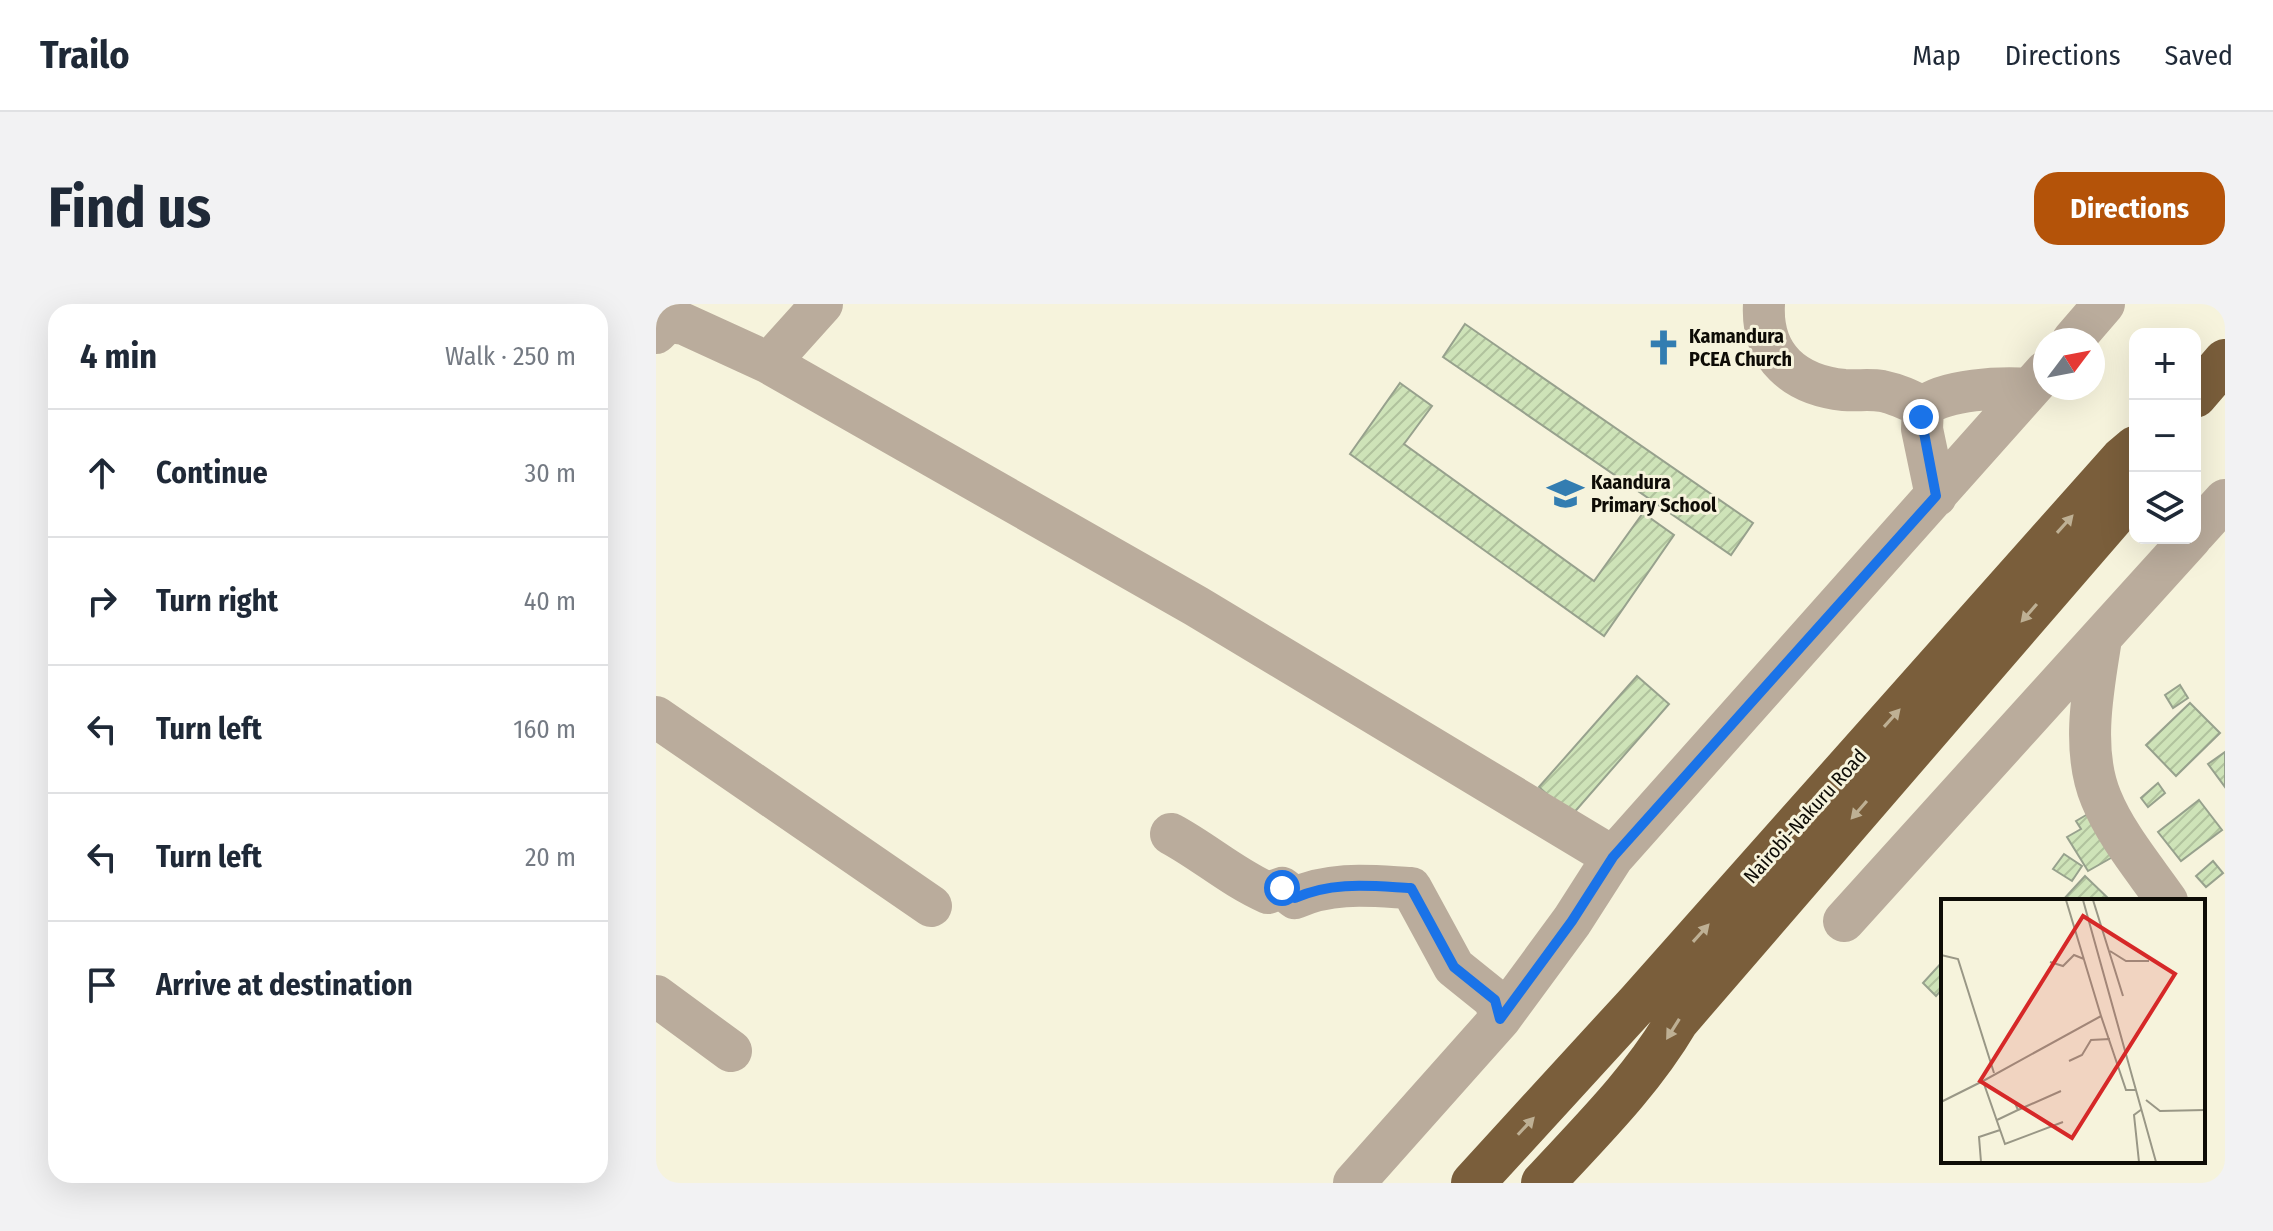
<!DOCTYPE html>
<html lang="en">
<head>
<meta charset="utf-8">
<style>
	body { margin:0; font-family:"Fira Sans Condensed",sans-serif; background:#f2f2f3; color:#1f2937 }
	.controls { position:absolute; right:24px; top:24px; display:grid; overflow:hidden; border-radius:16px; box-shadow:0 8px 32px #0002 }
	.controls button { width:72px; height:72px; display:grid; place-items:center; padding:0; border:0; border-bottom:2px solid #e0e1e3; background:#fff; color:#1f2937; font:40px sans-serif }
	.compass { position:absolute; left:1377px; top:24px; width:72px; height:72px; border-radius:50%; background:#fff; box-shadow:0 8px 32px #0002; rotate:58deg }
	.stop { position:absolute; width:24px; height:24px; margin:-18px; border:6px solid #1a73e8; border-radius:50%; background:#fff }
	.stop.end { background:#1a73e8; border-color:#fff; box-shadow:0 2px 8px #0008 }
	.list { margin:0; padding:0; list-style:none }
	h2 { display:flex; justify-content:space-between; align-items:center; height:104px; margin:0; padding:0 32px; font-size:34px }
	h2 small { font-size:26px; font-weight:400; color:#747a83 }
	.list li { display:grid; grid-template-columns:52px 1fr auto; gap:24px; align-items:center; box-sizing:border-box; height:128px; padding:0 32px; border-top:2px solid #e0e1e3 }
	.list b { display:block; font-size:30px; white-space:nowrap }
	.list em { font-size:26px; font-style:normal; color:#747a83 }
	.icon { flex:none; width:44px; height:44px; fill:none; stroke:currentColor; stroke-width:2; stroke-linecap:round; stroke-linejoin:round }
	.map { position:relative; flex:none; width:1569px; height:879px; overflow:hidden; border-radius:24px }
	header { display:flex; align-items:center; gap:48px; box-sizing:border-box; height:112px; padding:0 40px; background:#fff; border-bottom:2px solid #e0e1e3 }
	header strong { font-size:38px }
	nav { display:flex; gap:44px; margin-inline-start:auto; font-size:28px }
	.intro { display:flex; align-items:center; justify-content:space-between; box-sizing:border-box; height:192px; padding:0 48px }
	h1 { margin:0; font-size:56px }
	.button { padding:20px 36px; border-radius:24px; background:#b45309; color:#fff; font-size:28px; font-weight:700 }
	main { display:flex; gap:48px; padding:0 48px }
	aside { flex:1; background:#fff; border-radius:24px; box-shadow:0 8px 32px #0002 }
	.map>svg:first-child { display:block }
	.building { fill:url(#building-hatch); stroke:#97a18d; stroke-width:2 }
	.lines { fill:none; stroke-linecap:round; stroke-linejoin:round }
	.minor { stroke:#baac9c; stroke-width:42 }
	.highway { stroke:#7a5e3b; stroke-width:44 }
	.oneway { fill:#beb094 }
	.route { stroke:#1a73e8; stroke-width:10 }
	.labels { text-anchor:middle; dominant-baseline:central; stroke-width:6; stroke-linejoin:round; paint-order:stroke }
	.poi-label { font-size:20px; font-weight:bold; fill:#0e0c06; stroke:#f6f3dc; text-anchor:start }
	.street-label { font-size:20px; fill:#0e0c06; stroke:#f6f3dc }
	.inset-road { fill:none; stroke:#999786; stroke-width:2 }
	.view { fill:#d62828; fill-opacity:0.15; stroke:#d62828; stroke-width:4 }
	.inset-edge { fill:none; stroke:#0e0c06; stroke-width:4 }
</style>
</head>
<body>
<header>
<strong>Trailo</strong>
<nav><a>Map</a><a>Directions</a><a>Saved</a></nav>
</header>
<div class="intro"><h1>Find us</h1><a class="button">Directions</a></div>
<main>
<aside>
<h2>4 min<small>Walk · 250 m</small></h2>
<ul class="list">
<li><svg class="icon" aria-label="ahead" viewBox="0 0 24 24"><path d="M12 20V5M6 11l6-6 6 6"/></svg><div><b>Continue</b></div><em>30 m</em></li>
<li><svg class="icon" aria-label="right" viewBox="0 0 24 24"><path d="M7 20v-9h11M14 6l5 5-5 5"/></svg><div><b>Turn right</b></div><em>40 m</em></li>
<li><svg class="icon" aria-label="left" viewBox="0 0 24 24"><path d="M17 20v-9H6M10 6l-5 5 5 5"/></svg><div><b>Turn left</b></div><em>160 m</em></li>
<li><svg class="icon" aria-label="left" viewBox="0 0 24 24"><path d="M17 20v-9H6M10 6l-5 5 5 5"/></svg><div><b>Turn left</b></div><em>20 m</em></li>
<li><svg class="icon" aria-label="arrive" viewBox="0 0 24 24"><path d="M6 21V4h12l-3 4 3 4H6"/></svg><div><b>Arrive at destination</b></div></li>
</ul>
</aside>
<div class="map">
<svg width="1569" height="879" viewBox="0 0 1569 879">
	<defs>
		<pattern id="building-hatch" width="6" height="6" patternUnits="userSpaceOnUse" patternTransform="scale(2)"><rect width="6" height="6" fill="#cee3b8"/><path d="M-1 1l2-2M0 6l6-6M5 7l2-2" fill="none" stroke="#b0c29d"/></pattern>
	</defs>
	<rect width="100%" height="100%" fill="#f6f3dc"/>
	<path class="building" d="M809 20 1097 219 1075 251 787 53Z
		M744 79 776 102 748 140 938 277 987 209 1018 231 948 332 694 150Z
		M981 372 1013 400 915 512 883 483Z
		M1524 381 1532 394 1517 404 1509 391Z
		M1534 399 1564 429 1520 472 1490 441Z
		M1569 448V483L1552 460Z
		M1502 479 1509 489 1492 503 1485 494Z
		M1543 496 1566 526 1525 557 1502 528Z
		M1437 507 1462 550 1432 567 1411 533 1425 525 1420 517Z
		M1408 550 1426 562 1416 577 1397 565Z
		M1557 557 1567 569 1550 583 1540 572Z
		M1429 572 1455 597H1406Z
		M1287 657V684L1280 692 1267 679Z"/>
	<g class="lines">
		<path class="minor" d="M1108 0C1105 53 1139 81 1188 86 1201 87 1214 85 1226 87 1241 90 1253 96 1267 103L1266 125 1280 192
			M0 29 11 18 28 20 113 59 540 302 957 553 916 617 844 715 698 879
			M1417 36 1448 0
			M113 59 166 0
			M1267 103C1290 85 1344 83 1374 85
			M1539 229 1569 196
			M1445 335C1437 385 1425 446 1445 494 1460 531 1488 564 1511 597
			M0 413 275 602
			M515 530C550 549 576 573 612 589L626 584 639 594C677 577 715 582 755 584L798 663 839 696 844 715
			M957 553 1389 68
			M1188 617 1535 234
			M0 692 75 747"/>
		<path class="highway" d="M1539 92 1569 57
			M817 879 982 699 1466 155 1479 144
			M887 879C935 827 985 778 1021 717L1479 187"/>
	</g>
	<defs><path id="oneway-solid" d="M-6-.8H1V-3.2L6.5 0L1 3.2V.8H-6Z" transform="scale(2)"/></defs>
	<g class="oneway">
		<use href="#oneway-solid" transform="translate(1409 220) rotate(-48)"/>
		<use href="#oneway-solid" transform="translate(1373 309) rotate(131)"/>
		<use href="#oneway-solid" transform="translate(1236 414) rotate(-48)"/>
		<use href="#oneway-solid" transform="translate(1203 506) rotate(131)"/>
		<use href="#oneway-solid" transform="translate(1045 629) rotate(-48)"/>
		<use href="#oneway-solid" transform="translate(1017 725) rotate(122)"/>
		<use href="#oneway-solid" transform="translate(870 822) rotate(-47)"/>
	</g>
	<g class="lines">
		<path class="route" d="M626 584 639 594C677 577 715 582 755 584L798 663 839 696 844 715 916 617 957 553 1280 192 1265 113"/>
	</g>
	<defs>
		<symbol id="church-bare" viewBox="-9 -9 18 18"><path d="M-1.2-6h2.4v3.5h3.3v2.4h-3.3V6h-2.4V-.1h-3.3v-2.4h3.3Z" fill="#337db1" stroke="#f6f3dc" stroke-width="2.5" paint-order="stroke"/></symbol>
		<symbol id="school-bare" viewBox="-9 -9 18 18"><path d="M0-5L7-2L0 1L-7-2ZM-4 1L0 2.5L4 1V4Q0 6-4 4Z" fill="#337db1" stroke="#f6f3dc" stroke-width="2.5" paint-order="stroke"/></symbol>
	</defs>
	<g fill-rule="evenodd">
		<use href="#church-bare" x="982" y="18" width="51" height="51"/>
		<use href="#school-bare" x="884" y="164" width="51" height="51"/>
	</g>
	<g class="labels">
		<g class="poi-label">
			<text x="1033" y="32">Kamandura<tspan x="1033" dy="23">PCEA Church</tspan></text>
			<text x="935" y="178">Kaandura<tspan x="935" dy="23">Primary School</tspan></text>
		</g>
		<g class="street-label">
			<text transform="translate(1149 512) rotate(-48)">Nairobi-Nakuru Road</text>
		</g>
	</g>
	<g transform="translate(1285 595)">
		<rect width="264" height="264" fill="#f6f3dc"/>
		<path class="inset-road" d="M125 1 160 117M142 1 215 263M152 1 182 97M169 52 185 62H208M0 56 17 60 53 174M109 63 122 67 133 56 143 60M128 162 141 156 150 141 169 140M205 201 219 212 264 211M0 203 42 182M77 211 120 192M56 221 77 211 74 204M122 223 64 245 42 182 160 117 185 191H195M40 263 38 238 59 231M198 263 193 216 201 210"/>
		<path class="view" d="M142 17 234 75 131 239 39 182Z"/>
		<rect width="264" height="264" class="inset-edge"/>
	</g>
</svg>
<div class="controls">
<button>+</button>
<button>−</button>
<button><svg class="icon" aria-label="layers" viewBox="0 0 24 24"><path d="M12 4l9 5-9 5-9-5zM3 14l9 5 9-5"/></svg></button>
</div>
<svg class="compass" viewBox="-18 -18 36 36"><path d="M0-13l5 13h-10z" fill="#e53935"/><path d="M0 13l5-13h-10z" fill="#747a83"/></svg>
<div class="stop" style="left:626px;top:584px"></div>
<div class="stop end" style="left:1265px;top:113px"></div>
</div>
</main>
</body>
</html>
